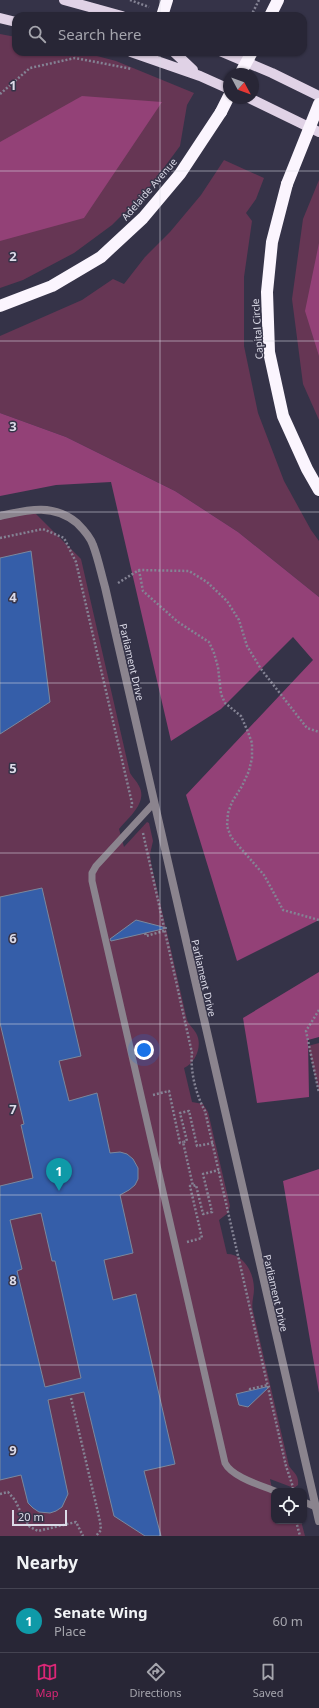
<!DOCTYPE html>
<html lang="en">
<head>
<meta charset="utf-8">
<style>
	body { margin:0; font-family:"Noto Sans",sans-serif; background:#343242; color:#f1f3f6 }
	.controls { position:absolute; right:12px; bottom:12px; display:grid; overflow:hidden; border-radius:8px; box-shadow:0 1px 3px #0004 }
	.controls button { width:36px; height:36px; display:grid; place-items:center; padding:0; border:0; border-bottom:1px solid #444351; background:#282636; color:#f1f3f6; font:20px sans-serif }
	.compass { position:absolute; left:223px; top:68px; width:36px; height:36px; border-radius:50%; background:#282636; box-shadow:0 1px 3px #0004; rotate:131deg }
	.scale { position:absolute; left:12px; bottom:10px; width:55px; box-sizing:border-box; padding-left:4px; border:2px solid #dcdbe8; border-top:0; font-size:11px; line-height:14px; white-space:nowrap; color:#dcdbe8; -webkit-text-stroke:3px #353348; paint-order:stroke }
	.you { position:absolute; left:144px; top:1050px; width:14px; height:14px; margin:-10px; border:3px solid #fff; border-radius:50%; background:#1a73e8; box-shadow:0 0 0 6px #1a73e833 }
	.badge { display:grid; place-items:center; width:26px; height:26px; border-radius:50%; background:#db2777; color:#fff; font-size:13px; font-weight:700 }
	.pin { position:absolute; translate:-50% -33px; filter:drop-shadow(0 1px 2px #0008) }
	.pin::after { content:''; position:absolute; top:21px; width:14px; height:12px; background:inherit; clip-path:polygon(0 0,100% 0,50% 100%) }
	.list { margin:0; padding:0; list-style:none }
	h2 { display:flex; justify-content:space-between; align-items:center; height:52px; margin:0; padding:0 16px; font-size:17px }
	h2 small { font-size:13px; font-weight:400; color:#a5a5ad }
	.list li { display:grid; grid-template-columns:26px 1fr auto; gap:12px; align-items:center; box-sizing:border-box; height:64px; padding:0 16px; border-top:1px solid #444351 }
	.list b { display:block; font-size:15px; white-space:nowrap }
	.list p { margin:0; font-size:13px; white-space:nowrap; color:#a5a5ad }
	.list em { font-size:13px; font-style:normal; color:#a5a5ad }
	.icon { flex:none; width:22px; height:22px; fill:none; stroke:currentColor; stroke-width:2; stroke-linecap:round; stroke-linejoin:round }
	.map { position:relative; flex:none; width:319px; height:1536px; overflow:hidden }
	.search { position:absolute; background:#282636; box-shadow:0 1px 3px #0004; left:12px; right:12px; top:12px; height:44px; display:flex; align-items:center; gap:10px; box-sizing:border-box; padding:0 14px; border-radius:12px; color:#a5a5ad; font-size:15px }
	.sheet { height:116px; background:#282636 }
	nav { display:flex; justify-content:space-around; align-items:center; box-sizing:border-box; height:56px; border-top:1px solid #444351; background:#282636; font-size:11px; color:#a5a5ad }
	nav a { display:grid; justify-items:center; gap:2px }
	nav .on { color:#db2777 }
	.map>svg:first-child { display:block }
	.green { fill:#663654 }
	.forest { fill:#934177 }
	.building { fill:#355ea9; stroke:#7b889d; fill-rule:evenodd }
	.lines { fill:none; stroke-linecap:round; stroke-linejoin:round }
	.path { stroke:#848394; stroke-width:2.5; stroke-dasharray:2 2; stroke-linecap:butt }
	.lane { stroke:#8b848e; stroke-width:7 }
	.street { stroke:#8b848e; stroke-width:8 }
	.primary { stroke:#e0d2e6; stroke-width:10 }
	.highway { stroke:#fbf5fe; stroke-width:12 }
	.highway-bridge { stroke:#fbf5fe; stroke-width:12 }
	.grid { fill:none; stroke:#dcdbe8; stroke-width:1; stroke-opacity:0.55 }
	.labels { text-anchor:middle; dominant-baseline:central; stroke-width:3; stroke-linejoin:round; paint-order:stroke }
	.street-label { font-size:10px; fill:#dcdbe8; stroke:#353348 }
	.grid-label { font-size:13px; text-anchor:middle; font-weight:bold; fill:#dcdbe8; stroke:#353348; stroke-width:3; stroke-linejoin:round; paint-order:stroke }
</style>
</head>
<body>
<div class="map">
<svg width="319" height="1536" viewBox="0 0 319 1536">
	<rect width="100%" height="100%" fill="#353348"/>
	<path class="green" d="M0 34 16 37V52H82L116 61 194 93 187 105 180 146 149 188 112 225 74 253 23 280 0 288Z
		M224 160 264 178 256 199 246 213 252 221 244 277V346L258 413 284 481 311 530 319 541V597L238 532 175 491 66 437 0 413V336L82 300 113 279 124 284 145 257 170 232 201 195Z
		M319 180V420L303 384 292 299 303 219Z
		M31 509 81 559 130 773C132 777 137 781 139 786 148 802 129 817 119 829L124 847 147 822 149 823 153 841 150 854 151 863 187 1020C189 1025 193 1028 196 1033 203 1045 196 1063 184 1068L192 1102 203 1104 208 1112 230 1206 228 1213 219 1220 226 1250 227 1254C244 1254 254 1273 254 1289 254 1297 251 1303 253 1311L289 1466C294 1473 299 1475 298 1485L294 1488 270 1479 274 1497V1521H301L305 1536H0V516Z
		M319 1043V1092L308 1046Z"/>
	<path class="forest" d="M82 96 162 102 84 218 0 241V142Z
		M319 243V356L305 311Z
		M0 413 66 437 175 491 238 532 319 597V920L237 961 186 795 313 660 293 637 221 709 171 741 111 482 56 485 0 496Z
		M319 972V1037L308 1040 309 1097 257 1103 243 1018Z
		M319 1169V1393L283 1181Z"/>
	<path class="building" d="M31 551 50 702 0 734V558Z
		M42 888 81 1056 59 1061 69 1101 97 1093 110 1153 120 1152 127 1154 133 1159 138 1168V1179L135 1185 129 1190 120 1195 133 1253 104 1260 113 1300 136 1294 175 1464 144 1471 161 1536H145L114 1516 84 1392 48 1400 68 1494 62 1507 56 1511 50 1513 39 1512 33 1508 28 1503 21 1475 0 1480V1186L33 1178 21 1125 24 1124 0 1023V897ZM41 1213 52 1261H55L81 1378 45 1387 17 1271 22 1269 10 1220Z
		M136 920 167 928 111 941 110 939Z
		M270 1386 248 1407 239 1405 236 1394Z"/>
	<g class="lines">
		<path class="path" d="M130 0 149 7
			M251 16 259 0
			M0 94 30 68 75 58 132 69
			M0 538 43 529 64 538 76 562 132 803 131 809
			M139 570 143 591 178 622 209 642 214 653 218 667 221 694 225 703 241 716 248 732 252 743V758L249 771 242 786 232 802 228 813 227 826 231 837 264 875 283 910 319 920
			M118 583 139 570 189 571 207 582 227 601 239 620 247 646 261 669 307 728 319 732
			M143 833 192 1053C190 1071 196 1095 205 1111L286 1466 293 1487 292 1491
			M145 933 146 936 164 931
			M319 1010 306 1031 319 1093
			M153 1095 169 1091 180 1143 183 1142
			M213 1143 197 1146 189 1111 180 1113 187 1141 183 1142 193 1186 196 1185 203 1214 212 1212 203 1174 219 1170
			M187 1242 202 1238 190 1186H193
			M250 1390V1389L268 1385
			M71 1398 100 1521 101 1530 96 1536
			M0 1494 8 1492 15 1500 22 1515 30 1527 38 1531 76 1522 83 1536
			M296 1521 300 1536"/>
		<path class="lane" d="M154 803 96 866 92 873V881L225 1463C232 1477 260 1485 275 1491
			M304 1502 316 1507"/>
		<path class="street" d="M0 516C27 510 53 503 77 523 83 529 90 536 93 545 98 558 101 573 105 587L319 1521"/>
		<path class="primary" d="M64 0 122 16
			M0 18 16 22
			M131 52 200 76 229 89
			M174 52 193 70
			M222 52 272 73 319 96
			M249 98 319 132"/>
		<path class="highway" d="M162 16 167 0
			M270 16 278 0
			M287 184 272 242 267 292 269 352 283 416 307 469 319 490
			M0 306 52 286 101 257 143 218 180 174 221 112"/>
		<path class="highway-bridge" d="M240 74 252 52
			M221 112 229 96
			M287 184 319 104"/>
	</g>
	<path class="grid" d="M160 0V16M160 52V1536M0 171H319M0 341H319M0 512H319M0 683H319M0 853H319M0 1024H319M0 1195H319M0 1365H319"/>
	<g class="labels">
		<g class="street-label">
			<text transform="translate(149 189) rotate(-49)">Adelaide Avenue</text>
			<text transform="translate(257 329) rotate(-94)">Capital Circle</text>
			<text transform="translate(132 662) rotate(77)">Parliament Drive</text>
			<text transform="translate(204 978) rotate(77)">Parliament Drive</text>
			<text transform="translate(276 1293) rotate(77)">Parliament Drive</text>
		</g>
	</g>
	<g class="grid-label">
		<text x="13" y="90">1</text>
		<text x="13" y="261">2</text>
		<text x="13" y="431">3</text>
		<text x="13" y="602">4</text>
		<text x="13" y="773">5</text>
		<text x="13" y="943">6</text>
		<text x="13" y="1114">7</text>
		<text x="13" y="1285">8</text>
		<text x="13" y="1455">9</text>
	</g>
</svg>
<div class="controls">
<button><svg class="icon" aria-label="locate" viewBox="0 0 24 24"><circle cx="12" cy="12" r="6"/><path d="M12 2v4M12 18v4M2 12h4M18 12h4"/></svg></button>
</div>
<svg class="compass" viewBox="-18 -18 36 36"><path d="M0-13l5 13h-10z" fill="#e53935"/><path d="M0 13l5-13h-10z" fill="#a5a5ad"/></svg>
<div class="scale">20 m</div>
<div class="you"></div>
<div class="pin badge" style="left:59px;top:1191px;background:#0f9aa8">1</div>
<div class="search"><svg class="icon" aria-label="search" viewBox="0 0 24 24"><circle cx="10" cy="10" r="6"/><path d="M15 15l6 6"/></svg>Search here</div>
</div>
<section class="sheet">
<h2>Nearby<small></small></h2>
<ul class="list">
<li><span class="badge" style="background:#0f9aa8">1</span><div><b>Senate Wing</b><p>Place</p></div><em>60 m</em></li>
</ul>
</section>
<nav>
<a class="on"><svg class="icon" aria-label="map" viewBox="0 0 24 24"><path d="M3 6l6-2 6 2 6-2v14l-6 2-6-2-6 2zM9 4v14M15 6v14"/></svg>Map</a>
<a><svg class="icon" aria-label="directions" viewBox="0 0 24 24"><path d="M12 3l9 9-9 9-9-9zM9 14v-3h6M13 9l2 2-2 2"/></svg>Directions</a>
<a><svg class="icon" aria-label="saved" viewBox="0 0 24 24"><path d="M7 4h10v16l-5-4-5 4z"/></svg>Saved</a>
</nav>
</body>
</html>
